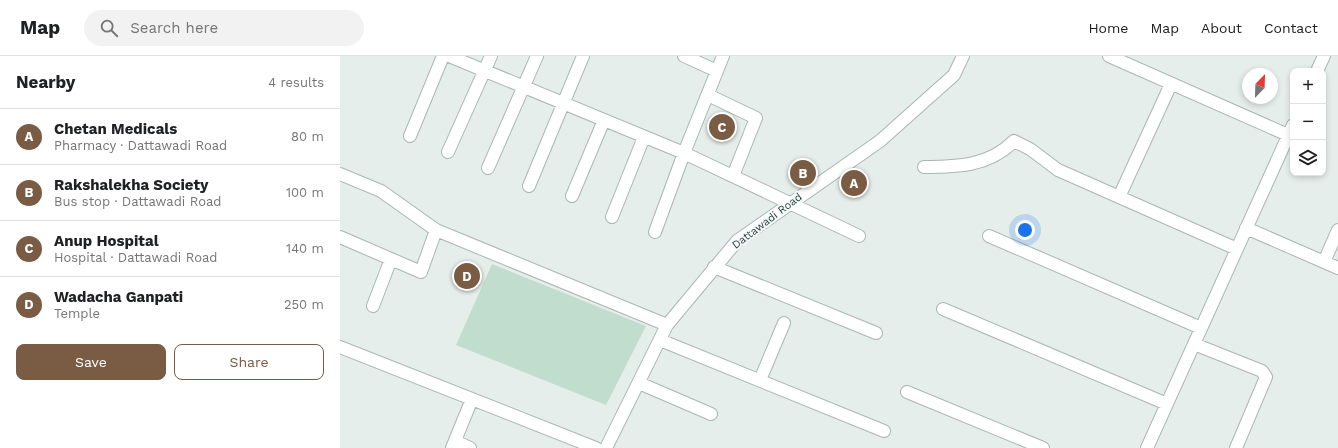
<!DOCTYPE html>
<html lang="en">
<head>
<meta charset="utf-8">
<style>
	body { margin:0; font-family:"Work Sans",sans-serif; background:#f2f2f2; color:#202124 }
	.controls { position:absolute; right:12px; top:12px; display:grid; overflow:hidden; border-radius:8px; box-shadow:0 2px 6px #0003 }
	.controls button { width:36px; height:36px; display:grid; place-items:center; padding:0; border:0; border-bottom:1px solid #e0e0e0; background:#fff; color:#202124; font:20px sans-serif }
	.compass { position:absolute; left:902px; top:12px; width:36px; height:36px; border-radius:50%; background:#fff; box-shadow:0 2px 6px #0003; rotate:23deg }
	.you { position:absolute; left:685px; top:174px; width:14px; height:14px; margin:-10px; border:3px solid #fff; border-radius:50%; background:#1a73e8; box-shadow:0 0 0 6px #1a73e833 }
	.badge { display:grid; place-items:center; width:26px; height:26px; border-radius:50%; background:#7a5b43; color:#fff; font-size:13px; font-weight:700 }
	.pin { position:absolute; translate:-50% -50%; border:2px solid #fff; box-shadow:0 1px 4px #0006 }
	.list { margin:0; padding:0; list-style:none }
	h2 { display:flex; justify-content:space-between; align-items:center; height:52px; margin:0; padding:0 16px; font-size:17px }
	h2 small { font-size:13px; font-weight:400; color:#757577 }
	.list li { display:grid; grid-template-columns:26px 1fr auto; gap:12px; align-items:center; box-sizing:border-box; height:56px; padding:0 16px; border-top:1px solid #e0e0e0 }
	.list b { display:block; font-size:15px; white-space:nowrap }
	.list p { margin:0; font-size:13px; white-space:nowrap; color:#757577 }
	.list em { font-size:13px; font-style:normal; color:#757577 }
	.actions { display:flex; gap:8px; padding:12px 16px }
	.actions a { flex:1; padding:9px 0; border:1px solid #7a5b43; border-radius:8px; text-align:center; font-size:14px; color:#7a5b43 }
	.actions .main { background:#7a5b43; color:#fff }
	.icon { flex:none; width:22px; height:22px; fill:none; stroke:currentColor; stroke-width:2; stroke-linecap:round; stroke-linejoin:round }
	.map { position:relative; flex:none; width:998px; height:392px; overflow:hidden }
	header { display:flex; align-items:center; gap:24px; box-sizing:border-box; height:56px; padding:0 20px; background:#fff; border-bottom:1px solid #e0e0e0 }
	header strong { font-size:19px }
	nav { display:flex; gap:22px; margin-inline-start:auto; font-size:14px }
	.search { width:280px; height:36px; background:#f2f2f2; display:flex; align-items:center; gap:10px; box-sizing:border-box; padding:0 14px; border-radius:22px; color:#757577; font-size:15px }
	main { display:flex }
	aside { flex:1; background:#fff }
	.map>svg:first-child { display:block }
	.green { fill:#c1ddce }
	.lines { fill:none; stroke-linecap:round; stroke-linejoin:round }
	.minor-casing { stroke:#a9b6b4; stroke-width:14 }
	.minor { stroke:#fff; stroke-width:12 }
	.labels { text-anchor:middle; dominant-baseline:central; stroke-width:4; stroke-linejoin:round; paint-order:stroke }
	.street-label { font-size:11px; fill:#263f3d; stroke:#f6faf9 }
</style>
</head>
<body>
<header>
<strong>Map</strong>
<div class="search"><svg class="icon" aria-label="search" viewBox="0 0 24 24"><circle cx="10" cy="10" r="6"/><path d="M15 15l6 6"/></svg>Search here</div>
<nav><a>Home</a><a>Map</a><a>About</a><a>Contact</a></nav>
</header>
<main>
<aside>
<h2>Nearby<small>4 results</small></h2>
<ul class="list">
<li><span class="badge">A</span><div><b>Chetan Medicals</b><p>Pharmacy · Dattawadi Road</p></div><em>80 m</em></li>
<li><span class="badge">B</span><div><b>Rakshalekha Society</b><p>Bus stop · Dattawadi Road</p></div><em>100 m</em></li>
<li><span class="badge">C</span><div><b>Anup Hospital</b><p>Hospital · Dattawadi Road</p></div><em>140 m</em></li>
<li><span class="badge">D</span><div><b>Wadacha Ganpati</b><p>Temple</p></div><em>250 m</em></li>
</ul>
<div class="actions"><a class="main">Save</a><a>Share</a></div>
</aside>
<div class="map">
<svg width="998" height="392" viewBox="0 0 998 392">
	<rect width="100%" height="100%" fill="#e6eeec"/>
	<path class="green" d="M152 208 306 270 266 349 116 289Z"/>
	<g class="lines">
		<defs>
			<path id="minor" d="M109 0 344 97 519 180
				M344 0 377 15
				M769 0 948 79
				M977 15 984 0
				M368 39 416 62 393 120
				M70 80 103 0
				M108 96 151 0
				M584 111C618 111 649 110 674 85L690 93 718 114 897 193
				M148 112 197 0
				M0 118 41 135 96 174 327 269
				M189 130 243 0
				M232 140 264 64
				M779 141 831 28
				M272 161 304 81
				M906 172 998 212
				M315 176 344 97 383 0
				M649 180 861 272
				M0 181 81 216 96 174
				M984 206 998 174
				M374 211 536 277
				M33 250 51 203
				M603 253 827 348
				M320 284 544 375
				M854 288 922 315 926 321 896 392
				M0 291 256 392
				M420 324 444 267
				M299 327 371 358
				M567 336 703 392
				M115 385 130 392
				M112 392 132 343
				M266 392 327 269 397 185 540 85 614 19 623 0
				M807 392 953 69"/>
		</defs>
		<use href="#minor" class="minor-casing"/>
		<use href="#minor" class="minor"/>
	</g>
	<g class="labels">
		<g class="street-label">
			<text transform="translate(427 165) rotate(-37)">Dattawadi Road</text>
		</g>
	</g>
</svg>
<div class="controls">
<button>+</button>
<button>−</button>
<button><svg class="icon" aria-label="layers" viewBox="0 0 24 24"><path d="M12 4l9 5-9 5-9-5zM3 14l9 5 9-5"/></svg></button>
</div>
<svg class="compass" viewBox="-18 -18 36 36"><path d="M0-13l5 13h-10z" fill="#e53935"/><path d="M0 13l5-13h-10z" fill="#757577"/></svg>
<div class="you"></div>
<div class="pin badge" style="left:514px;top:127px">A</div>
<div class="pin badge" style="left:463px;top:117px">B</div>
<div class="pin badge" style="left:382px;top:71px">C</div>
<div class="pin badge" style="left:127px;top:220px">D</div>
</div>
</main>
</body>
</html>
